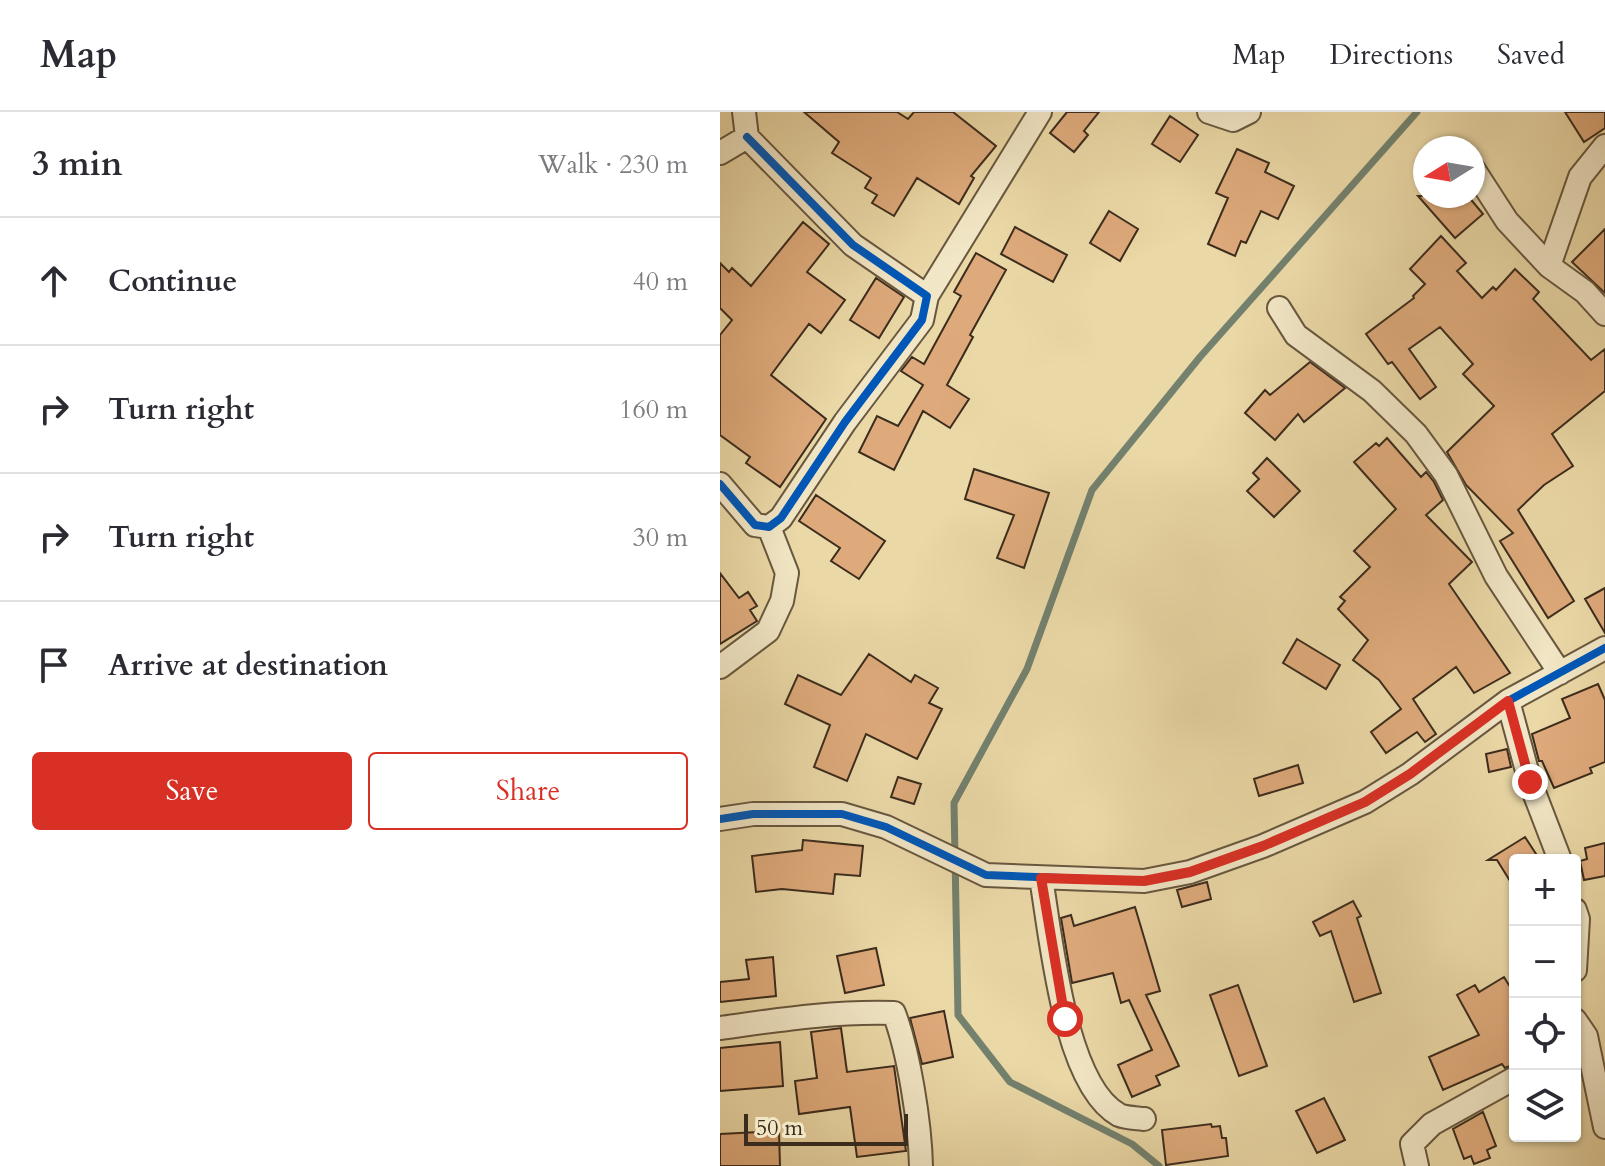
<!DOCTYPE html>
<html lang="en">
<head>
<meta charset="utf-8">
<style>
	body { margin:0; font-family:Cardo,serif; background:#f2f2f3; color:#2b2b33 }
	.controls { position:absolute; right:24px; bottom:24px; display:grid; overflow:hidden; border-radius:8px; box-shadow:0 2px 6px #0004 }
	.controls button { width:72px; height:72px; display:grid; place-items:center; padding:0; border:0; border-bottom:2px solid #e1e1e2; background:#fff; color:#2b2b33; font:40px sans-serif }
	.compass { position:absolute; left:693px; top:24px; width:72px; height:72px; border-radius:50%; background:#fff; box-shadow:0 2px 6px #0004; rotate:259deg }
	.scale { position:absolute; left:24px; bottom:20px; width:164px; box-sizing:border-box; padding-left:8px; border:4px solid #3c2c1d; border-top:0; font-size:22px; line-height:28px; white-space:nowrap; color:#3c2c1d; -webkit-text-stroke:6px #f1e6c5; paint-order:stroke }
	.stop { position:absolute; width:24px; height:24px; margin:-18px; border:6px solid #d93025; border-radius:50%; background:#fff }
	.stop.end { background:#d93025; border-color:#fff; box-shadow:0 2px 8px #0008 }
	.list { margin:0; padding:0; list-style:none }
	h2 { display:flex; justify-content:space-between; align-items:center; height:104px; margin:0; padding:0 32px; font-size:34px }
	h2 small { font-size:26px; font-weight:400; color:#7c7c81 }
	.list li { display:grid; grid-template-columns:52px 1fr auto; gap:24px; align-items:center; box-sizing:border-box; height:128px; padding:0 32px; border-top:2px solid #e1e1e2 }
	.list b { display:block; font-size:30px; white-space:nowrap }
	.list em { font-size:26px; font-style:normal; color:#7c7c81 }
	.actions { display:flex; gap:16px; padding:24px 32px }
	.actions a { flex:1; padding:18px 0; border:2px solid #d93025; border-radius:8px; text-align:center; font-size:28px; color:#d93025 }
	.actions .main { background:#d93025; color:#fff }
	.icon { flex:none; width:44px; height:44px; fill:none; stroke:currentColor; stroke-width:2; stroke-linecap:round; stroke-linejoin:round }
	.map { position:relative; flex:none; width:885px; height:1054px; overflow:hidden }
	header { display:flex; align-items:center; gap:48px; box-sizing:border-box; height:112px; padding:0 40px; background:#fff; border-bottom:2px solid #e1e1e2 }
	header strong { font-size:38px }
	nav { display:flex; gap:44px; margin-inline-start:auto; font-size:28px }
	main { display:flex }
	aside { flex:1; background:#fff }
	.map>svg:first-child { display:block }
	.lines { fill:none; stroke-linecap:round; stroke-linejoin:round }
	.stream { stroke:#73816e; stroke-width:7 }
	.building { fill:#deaa7b; stroke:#3c2c1d; stroke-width:2 }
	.minor-casing { stroke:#68573f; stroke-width:26 }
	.minor { stroke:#f1e6c5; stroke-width:22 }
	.cycleway-casing { stroke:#f1e6c5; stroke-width:13 }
	.cycleway { stroke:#0057b8; stroke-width:8 }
	.route { stroke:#d93025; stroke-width:10 }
</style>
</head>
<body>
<header>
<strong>Map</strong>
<nav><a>Map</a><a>Directions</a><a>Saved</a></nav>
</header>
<main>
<aside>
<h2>3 min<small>Walk · 230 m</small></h2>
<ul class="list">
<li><svg class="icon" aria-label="ahead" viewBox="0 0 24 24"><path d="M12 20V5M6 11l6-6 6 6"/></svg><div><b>Continue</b></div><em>40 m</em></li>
<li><svg class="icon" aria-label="right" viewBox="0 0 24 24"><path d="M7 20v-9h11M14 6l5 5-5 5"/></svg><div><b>Turn right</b></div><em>160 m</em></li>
<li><svg class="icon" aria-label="right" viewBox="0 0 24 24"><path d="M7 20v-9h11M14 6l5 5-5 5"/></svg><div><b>Turn right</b></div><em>30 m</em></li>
<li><svg class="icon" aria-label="arrive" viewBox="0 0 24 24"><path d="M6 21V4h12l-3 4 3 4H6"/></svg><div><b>Arrive at destination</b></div></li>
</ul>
<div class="actions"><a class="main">Save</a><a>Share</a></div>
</aside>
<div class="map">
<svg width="885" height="1054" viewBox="0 0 885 1054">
	<rect width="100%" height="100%" fill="#ead8a6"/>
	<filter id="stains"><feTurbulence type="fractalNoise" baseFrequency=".0025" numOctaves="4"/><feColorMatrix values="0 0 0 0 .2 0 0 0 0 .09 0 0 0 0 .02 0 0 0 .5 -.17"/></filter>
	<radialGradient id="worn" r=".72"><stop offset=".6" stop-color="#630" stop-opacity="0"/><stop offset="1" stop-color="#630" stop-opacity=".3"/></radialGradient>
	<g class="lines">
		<path class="stream" d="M439 1054 412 1032 290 970 238 903 234 691 307 557 372 378 480 245 697 0"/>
	</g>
	<path class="building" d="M84 0H177L188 7 194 0H233L276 34 251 64 254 66 239 92 197 66 174 104 152 91 157 83 145 76 151 66 112 41 119 30Z
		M347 0H379L364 19 368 23 354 40 330 21Z
		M845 0H885V16L864 30Z
		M450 4 478 23 460 50 432 32Z
		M517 37 549 51 545 60 574 74 558 107 541 99 526 131 521 129 515 144 488 132 508 86 496 81Z
		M698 84H748L763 102 735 126Z
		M389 99 418 117 400 149 370 131Z
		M83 110 109 132 87 160 125 188 101 221 89 212 51 263 106 307 60 375 26 351 30 345 0 323V223L12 208 0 196V151L9 160 12 156 31 174Z
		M295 115 347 143 333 170 281 142Z
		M885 117V181L852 150Z
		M721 124 746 151 737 159 762 186 773 175 776 178 795 157 819 180 813 187 871 248 885 237V279L832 322 853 354 824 373 798 398 854 489 828 506 780 429 793 421 746 373 727 340 774 294 743 262 753 252 720 215 689 237 716 275 700 287 672 250 668 252 646 222 694 186 693 184 705 172 690 157Z
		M256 141 286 158 250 223 253 225 227 273 249 287 230 316 203 299 174 358 139 340 157 304 178 314 203 273 181 259 192 245 204 252 241 184 234 180Z
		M156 166 184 185 159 226 130 208Z
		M590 250 625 276 584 310 578 302 555 328 525 301 545 278 550 283Z
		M667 326 701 365 706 360 714 370 723 388 706 403 752 450 729 472 790 561 754 581 736 555 693 587 716 622 705 630 697 620 666 641 651 620 681 597 659 568 633 548 648 528 618 497 625 489 620 485 650 455 634 439 676 397 634 350 656 331 659 334Z
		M547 346 580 379 554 405 527 379 539 367 533 361Z
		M254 357 329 381 304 456 277 446 294 403 245 387Z
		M96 383 165 429 139 467 111 449 120 436 79 409Z
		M0 461 19 486 28 480 37 494 30 498 37 509 0 532Z
		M885 476V521L865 487Z
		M577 527 620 553 606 577 563 551Z
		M149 542 191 570 195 563 218 576 209 591 222 597 197 647 146 622 127 669 94 655 110 613 65 592 78 563 121 583Z
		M878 572 885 588V650L870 656 872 661 834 676 822 649H819L812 622 850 606 842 587Z
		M787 637 791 655 769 660 766 642Z
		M578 653 583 671 539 684 534 667Z
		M178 665 201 672 194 692 171 685Z
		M805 725 820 748H795V777L777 748H768Z
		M83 728 143 734 140 764 115 762 113 782 62 777 36 780 32 744 82 738Z
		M885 731V764L864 768 860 749 867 747 865 736Z
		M487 770 491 787 462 795 457 778Z
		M633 789 641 804 637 806 661 881 634 890 611 819 600 824 593 810Z
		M415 795 440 879 426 883 459 954 436 964 440 973 412 985 398 953 432 938 409 888 401 891 393 861 352 871 341 806 351 803 354 814Z
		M156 836 164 873 125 881 117 844Z
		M53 845 56 884 0 890V870L29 867 26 848Z
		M784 865 795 883V952L785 956 782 952 723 978 709 945 759 923 737 883 755 873 759 880Z
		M518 873 547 954 519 964 490 883Z
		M224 899 233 945 202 952 190 906Z
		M121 916 127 960 174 954 186 1039 137 1045 130 995 79 1002 75 969 97 966 91 920Z
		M60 930 63 974 0 979V936Z
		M604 986 625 1028 597 1041 576 999Z
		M763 1000 776 1034 767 1038 770 1046 754 1052 751 1044 744 1047 733 1017Z
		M491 1012 492 1015 500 1014 502 1026H506L508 1044 446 1053 442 1018Z
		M59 1019 60 1054H0V1022Z"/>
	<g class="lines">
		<defs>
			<path id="minor" d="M489 0 513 8 529 0
				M0 41 27 25 24 0
				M754 58 787 109 829 154 865 180 885 202
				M829 154 860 65 885 34
				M207 184 320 0
				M559 196 576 223 652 279 696 322 726 363 776 464 840 561
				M0 372 35 413 49 415 61 406 125 310 202 208 207 184 133 133 27 25
				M0 555 48 519 62 489 67 461 49 415
				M788 589 810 670 840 748
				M0 707 33 702H122L166 715 266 763 424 769 470 760 543 734 645 690 690 662 788 589 885 536
				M321 766C331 824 344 973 399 1003 406 1006 416 1006 424 1007
				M855 798 858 807 855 858
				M855 908 866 924 885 1015
				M0 916C58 908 115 899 174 901 189 941 200 1011 201 1054
				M697 1054 692 1032 712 1012 795 966"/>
		</defs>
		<use href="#minor" class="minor-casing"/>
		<use href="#minor" class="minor"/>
		<defs>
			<path id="cycleway" d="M0 372 35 413 49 415 61 406 125 310 202 208 207 184 133 133 27 25
				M0 707 33 702H122L166 715 266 763 424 769 470 760 543 734 645 690 690 662 788 589 885 536"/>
		</defs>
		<use href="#cycleway" class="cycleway-casing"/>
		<use href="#cycleway" class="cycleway"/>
	</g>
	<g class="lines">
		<path class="route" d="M345 907 321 766 424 769 470 760 543 734 645 690 690 662 788 589 810 670"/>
	</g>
	<rect width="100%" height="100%" filter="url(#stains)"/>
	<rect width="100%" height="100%" fill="url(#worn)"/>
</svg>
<div class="controls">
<button>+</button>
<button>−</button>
<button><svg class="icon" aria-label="locate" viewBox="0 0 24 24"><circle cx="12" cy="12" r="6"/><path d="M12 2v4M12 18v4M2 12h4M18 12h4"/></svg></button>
<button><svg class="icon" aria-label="layers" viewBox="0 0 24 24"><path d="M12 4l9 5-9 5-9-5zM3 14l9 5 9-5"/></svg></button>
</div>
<svg class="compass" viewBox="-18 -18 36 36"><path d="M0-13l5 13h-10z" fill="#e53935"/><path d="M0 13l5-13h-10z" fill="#7c7c81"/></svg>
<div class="scale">50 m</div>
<div class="stop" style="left:345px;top:907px"></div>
<div class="stop end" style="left:810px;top:670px"></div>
</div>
</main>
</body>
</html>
